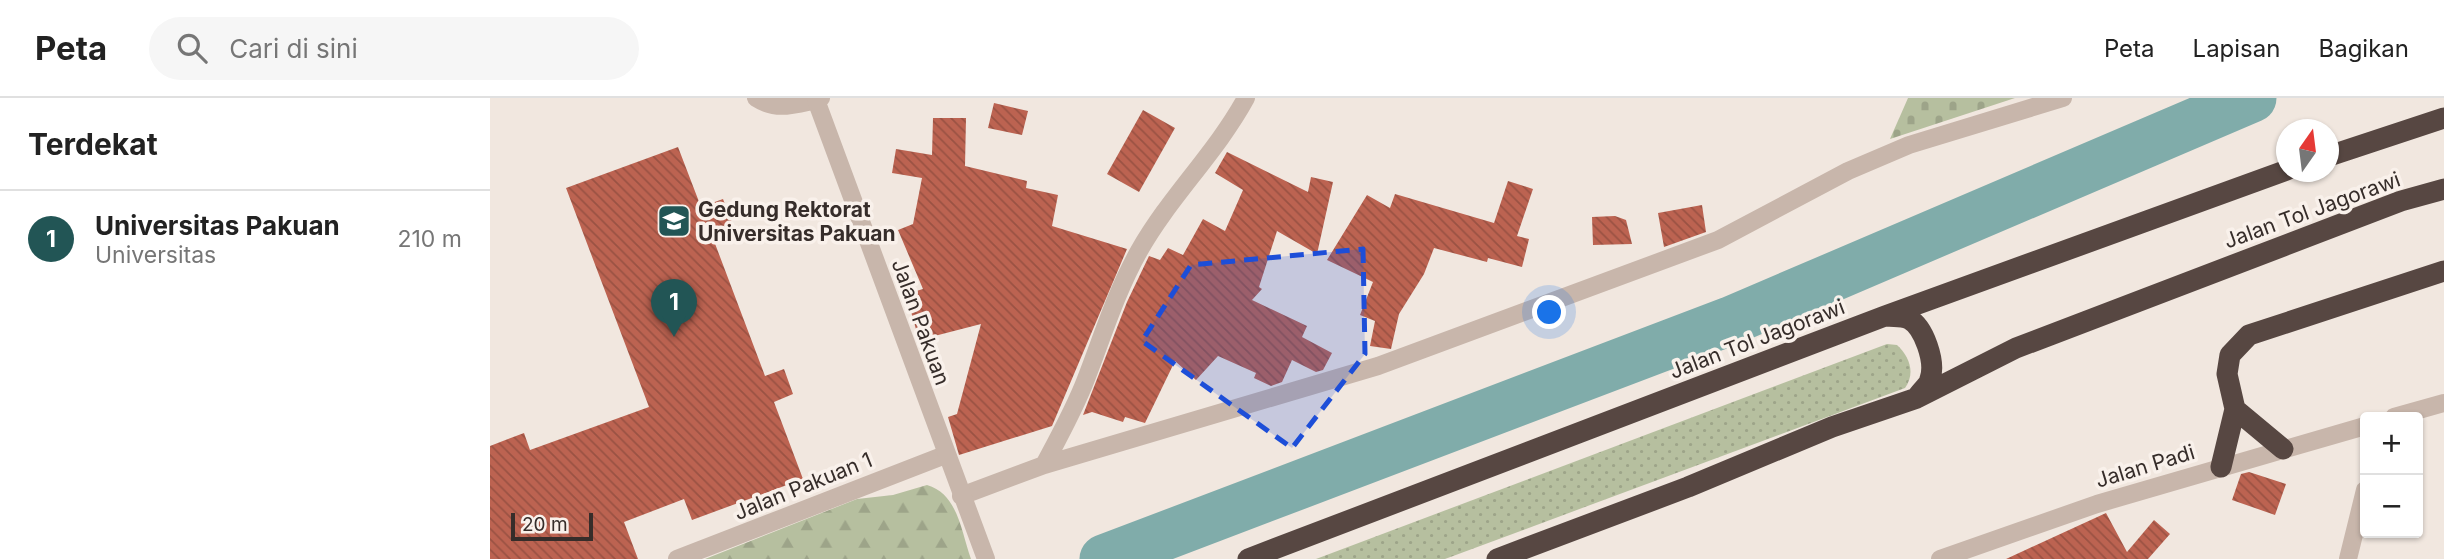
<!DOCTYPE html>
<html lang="id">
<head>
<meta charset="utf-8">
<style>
	body { margin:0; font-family:Inter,sans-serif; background:#f6f6f6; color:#222 }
	.controls { position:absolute; right:21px; bottom:21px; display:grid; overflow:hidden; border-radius:7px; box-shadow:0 2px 5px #0004 }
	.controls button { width:63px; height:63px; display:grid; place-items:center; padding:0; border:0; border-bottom:2px solid #e0e0e0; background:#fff; color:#222; font:35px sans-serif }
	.compass { position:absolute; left:1786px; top:21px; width:63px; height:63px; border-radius:50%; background:#fff; box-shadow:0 2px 5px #0004; rotate:14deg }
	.scale { position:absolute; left:21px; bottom:18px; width:82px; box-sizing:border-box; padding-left:7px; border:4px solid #362d2a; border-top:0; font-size:19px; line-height:24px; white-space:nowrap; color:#362d2a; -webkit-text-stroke:5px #f9f1eb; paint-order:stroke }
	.you { position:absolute; left:1060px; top:215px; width:24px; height:24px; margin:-18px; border:5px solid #fff; border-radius:50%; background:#1a73e8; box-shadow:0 0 0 10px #1a73e833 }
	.badge { display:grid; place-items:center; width:46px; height:46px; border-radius:50%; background:#255; color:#fff; font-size:23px; font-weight:700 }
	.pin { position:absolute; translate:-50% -58px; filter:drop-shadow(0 2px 4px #0008) }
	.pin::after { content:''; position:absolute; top:37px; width:24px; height:21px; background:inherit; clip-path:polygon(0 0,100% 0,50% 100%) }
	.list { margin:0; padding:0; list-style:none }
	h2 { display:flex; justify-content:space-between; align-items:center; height:91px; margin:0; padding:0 28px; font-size:30px }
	h2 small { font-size:23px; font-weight:400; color:#767676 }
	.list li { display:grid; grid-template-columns:46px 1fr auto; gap:21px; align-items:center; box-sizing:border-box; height:98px; padding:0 28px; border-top:2px solid #e0e0e0 }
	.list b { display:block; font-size:26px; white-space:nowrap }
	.list p { margin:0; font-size:23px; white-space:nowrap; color:#767676 }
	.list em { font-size:23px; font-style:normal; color:#767676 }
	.icon { flex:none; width:38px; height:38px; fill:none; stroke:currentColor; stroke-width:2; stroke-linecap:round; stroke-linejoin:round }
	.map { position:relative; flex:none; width:1954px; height:461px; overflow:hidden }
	header { display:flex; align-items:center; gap:42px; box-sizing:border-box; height:98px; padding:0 35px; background:#fff; border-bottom:2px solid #e0e0e0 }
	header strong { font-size:33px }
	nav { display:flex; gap:38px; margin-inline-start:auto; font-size:24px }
	.search { width:490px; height:63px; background:#f6f6f6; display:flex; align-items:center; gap:18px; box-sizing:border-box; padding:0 24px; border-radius:38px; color:#767676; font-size:26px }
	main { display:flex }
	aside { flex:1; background:#fff }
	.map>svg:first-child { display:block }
	.grass { fill:url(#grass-dots) }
	.forest { fill:url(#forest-firs) }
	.cemetery { fill:url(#cemetery-stones) }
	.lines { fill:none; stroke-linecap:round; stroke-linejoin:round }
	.river { stroke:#80acaa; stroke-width:49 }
	.building { fill:url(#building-back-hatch) }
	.minor { stroke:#c8b6ab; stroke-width:18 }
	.tertiary { stroke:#c8b6ab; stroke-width:18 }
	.motorway { stroke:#574742; stroke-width:21 }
	.marked { fill:#1d4ed8; fill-opacity:0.2; stroke:#1d4ed8; stroke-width:5; stroke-dasharray:14 9; stroke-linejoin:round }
	.labels { text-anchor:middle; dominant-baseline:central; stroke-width:7; stroke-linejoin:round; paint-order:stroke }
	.poi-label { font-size:21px; font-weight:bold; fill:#362d2a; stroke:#f9f1eb; text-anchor:start }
	.street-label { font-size:21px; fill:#362d2a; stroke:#f9f1eb }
</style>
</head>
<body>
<header>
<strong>Peta</strong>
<div class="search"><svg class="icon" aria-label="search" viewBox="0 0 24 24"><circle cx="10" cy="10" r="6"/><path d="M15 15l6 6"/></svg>Cari di sini</div>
<nav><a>Peta</a><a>Lapisan</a><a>Bagikan</a></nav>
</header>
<main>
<aside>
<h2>Terdekat<small></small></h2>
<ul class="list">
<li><span class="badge">1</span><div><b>Universitas Pakuan</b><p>Universitas</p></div><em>210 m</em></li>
</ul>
</aside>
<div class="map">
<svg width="1954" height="461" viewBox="0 0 1954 461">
	<defs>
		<pattern id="grass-dots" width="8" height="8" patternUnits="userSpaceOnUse" patternTransform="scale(1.75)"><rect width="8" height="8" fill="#b6bf9f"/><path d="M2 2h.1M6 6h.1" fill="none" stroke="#9da489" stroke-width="1.8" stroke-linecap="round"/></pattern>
		<pattern id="forest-firs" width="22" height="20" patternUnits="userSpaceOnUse" patternTransform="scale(1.75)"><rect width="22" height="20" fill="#b6bf9f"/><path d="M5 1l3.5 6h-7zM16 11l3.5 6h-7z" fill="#9da489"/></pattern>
		<pattern id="cemetery-stones" width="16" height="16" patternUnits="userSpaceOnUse" patternTransform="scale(1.75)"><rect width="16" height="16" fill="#b6bf9f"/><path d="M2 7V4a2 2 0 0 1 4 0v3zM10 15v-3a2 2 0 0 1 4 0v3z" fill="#9da489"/></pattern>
		<pattern id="building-back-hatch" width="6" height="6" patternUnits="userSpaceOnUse" patternTransform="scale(1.75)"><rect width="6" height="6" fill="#bc6351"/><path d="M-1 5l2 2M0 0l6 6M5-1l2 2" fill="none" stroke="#9a5243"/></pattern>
	</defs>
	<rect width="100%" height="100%" fill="#f1e7df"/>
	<path class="grass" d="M1397 246 1407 247C1419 258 1426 275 1415 290L955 461H826Z"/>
	<path class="forest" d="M437 387C468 396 471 433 481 461H215L367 401 403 397Z"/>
	<path class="cemetery" d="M1418 0H1525L1400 41Z"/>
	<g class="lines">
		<path class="river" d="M614 461 1240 223 1762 0"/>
	</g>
	<path class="building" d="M504 5 538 13 532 37 498 30Z
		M653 12 685 30 649 94 617 76Z
		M443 20H476L475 68 537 83 536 90 568 97 562 128 637 151 562 328 469 357 458 319 467 316 491 226 429 242 416 196 433 191 408 132 423 126 432 80 402 75 406 51 442 57Z
		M188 49 211 109 233 101 243 127 221 135 275 278 294 271 303 296 284 304 313 381 202 422 194 401 134 424 148 461H0V348L34 335 40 352 159 309 76 90Z
		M737 54 818 94 821 79 843 84 827 156 787 133 769 189 772 191 762 202 817 228 812 239 842 255 833 272 826 274 802 262 792 284 781 288 764 280 766 275 728 258 706 282 685 263 655 325 635 319 633 324 602 314 593 317 637 204 659 158 670 162 678 150 693 157 713 121 735 133 753 92 725 75Z
		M1018 83 1043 91 1027 138 1039 141 1032 169 998 160 997 164 944 150 934 176 909 216 901 251 880 248 885 223 870 217 883 184 837 162 877 97 900 110 905 96 1004 125Z
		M1212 107 1216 134 1174 149 1168 115Z
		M1125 118 1136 122 1142 146 1103 147 1102 119Z
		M1759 374 1796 386 1785 417 1742 402 1751 376Z
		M1616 415 1637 454 1664 422 1680 436 1658 461H1516Z"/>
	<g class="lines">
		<path class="minor" d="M266 0C286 13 303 7 326 2
			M554 367C569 339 585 310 596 281 613 237 626 194 649 153 680 98 726 55 756 0
			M471 398 554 367 888 268 1228 142 1358 73 1419 47 1573 0
			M187 461 455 357
			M1858 461 1875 392"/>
		<path class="tertiary" d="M331 0 326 2 496 461
			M1904 319 1954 305
			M1450 461 1607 406 1875 328"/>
		<path class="motorway" d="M1839 58 1954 20
			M1397 218C1404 219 1412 218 1419 221 1434 229 1446 264 1440 281 1439 287 1431 293 1428 298
			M1793 351 1745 311 1737 276 1740 257 1759 237 1954 173
			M1731 369 1745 311
			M758 461 1395 218 1797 72
			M1007 461 1198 389 1342 329 1427 300 1526 250 1911 103 1954 91"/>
	</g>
	<path class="marked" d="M873 151 875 256 802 350 652 243 701 167Z"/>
	<defs>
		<symbol id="school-square" viewBox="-11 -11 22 22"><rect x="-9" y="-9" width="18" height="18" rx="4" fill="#255" stroke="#f9f1eb"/><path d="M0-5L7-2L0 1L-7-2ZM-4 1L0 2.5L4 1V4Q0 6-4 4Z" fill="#fff"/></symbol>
	</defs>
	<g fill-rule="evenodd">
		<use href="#school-square" x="165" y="104" width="38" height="38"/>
	</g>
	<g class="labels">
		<g class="poi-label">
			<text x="208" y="111">Gedung Rektorat<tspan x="208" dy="24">Universitas Pakuan</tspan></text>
		</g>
		<g class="street-label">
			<text transform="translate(1822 112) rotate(-20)">Jalan Tol Jagorawi</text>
			<text transform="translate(431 224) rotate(70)">Jalan Pakuan</text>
			<text transform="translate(1267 241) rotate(-21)">Jalan Tol Jagorawi</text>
			<text transform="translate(1655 368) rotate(-17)">Jalan Padi</text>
			<text transform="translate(313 388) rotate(-22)">Jalan Pakuan 1</text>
		</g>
	</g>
</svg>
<div class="controls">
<button>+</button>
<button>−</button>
</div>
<svg class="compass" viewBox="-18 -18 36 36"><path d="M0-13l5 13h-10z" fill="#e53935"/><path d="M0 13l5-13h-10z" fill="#767676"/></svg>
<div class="scale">20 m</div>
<div class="you"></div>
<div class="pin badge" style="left:184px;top:239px">1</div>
</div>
</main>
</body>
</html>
